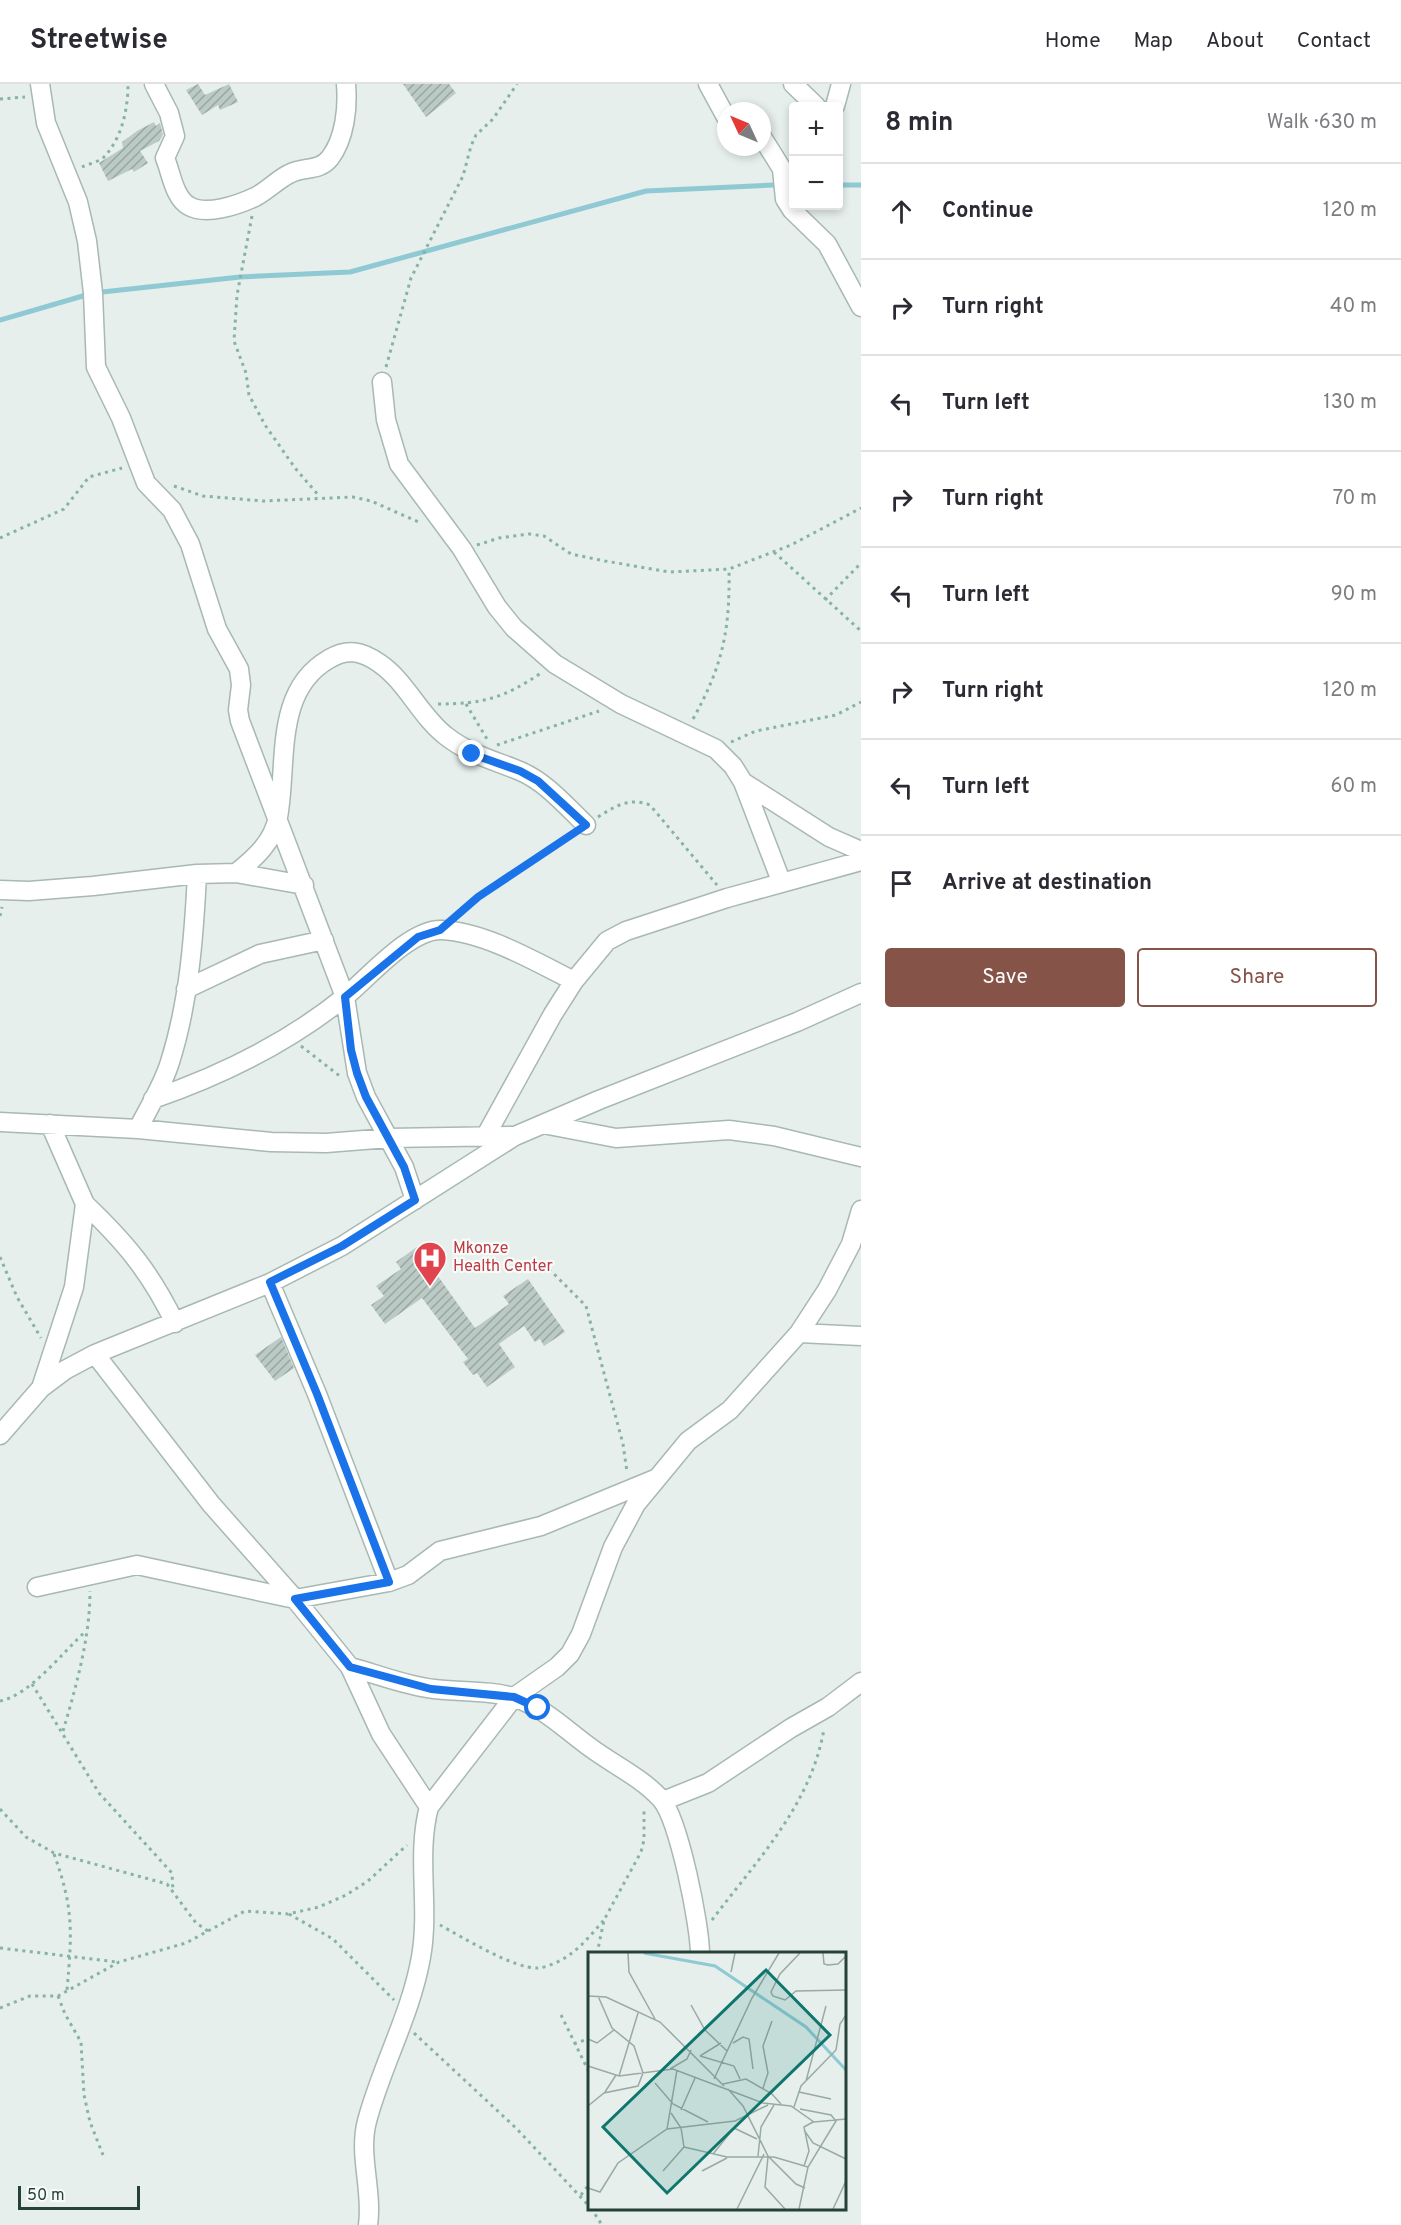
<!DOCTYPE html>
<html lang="en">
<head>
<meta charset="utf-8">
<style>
	body { margin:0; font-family:Overpass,sans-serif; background:#f2f2f3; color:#2b2b33 }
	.controls { position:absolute; right:18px; top:18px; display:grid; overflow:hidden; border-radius:6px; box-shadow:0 3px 9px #0003 }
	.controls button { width:54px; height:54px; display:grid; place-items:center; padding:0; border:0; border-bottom:2px solid #e1e1e2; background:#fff; color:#2b2b33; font:30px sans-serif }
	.compass { position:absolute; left:717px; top:18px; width:54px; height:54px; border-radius:50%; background:#fff; box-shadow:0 3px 9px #0003; rotate:314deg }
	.scale { position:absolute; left:18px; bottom:15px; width:122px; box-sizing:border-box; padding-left:6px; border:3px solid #24423a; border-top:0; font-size:16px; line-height:21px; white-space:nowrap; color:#24423a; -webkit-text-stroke:4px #f7fbf9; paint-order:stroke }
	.stop { position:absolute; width:18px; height:18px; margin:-14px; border:4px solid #1a73e8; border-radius:50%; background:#fff }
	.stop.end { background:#1a73e8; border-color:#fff; box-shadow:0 2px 6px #0008 }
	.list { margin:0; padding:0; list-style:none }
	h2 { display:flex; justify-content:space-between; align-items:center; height:78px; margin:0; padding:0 24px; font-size:26px }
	h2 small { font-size:20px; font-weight:400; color:#7c7c81 }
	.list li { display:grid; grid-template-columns:39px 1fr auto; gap:18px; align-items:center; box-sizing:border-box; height:96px; padding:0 24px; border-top:2px solid #e1e1e2 }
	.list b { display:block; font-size:22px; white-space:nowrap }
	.list em { font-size:20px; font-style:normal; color:#7c7c81 }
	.actions { display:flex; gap:12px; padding:18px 24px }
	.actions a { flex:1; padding:14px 0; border:2px solid #855347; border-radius:6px; text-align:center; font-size:21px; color:#855347 }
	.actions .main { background:#855347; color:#fff }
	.icon { flex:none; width:33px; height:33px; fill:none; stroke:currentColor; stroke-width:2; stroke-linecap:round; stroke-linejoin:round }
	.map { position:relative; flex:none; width:861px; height:2141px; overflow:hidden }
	header { display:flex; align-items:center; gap:36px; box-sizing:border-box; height:84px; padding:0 30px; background:#fff; border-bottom:2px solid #e1e1e2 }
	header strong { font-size:28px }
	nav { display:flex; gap:33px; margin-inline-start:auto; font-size:21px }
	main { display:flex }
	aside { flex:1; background:#fff }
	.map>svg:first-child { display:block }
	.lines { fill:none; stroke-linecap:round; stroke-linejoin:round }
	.stream { stroke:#8ec9d4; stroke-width:5 }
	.building { fill:url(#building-hatch) }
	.minor-casing { stroke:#a8b8b2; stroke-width:21 }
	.path { stroke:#86b3a5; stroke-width:3; stroke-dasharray:3 4.5; stroke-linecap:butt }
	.minor { stroke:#fff; stroke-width:18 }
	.route { stroke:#1a73e8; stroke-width:8 }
	.labels { text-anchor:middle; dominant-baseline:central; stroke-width:4.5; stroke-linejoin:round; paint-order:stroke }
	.health-label { font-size:16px; fill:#be3a42; stroke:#f7fbf9; text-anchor:start }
	.inset-river { fill:none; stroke:#8ec9d4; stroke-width:3 }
	.inset-road { fill:none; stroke:#98aaa4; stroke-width:1.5 }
	.view { fill:#0f766e; fill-opacity:0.15; stroke:#0f766e; stroke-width:3 }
	.inset-edge { fill:none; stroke:#24423a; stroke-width:3 }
</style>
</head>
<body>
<header>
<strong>Streetwise</strong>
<nav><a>Home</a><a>Map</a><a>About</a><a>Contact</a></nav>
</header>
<main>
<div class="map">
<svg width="861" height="2141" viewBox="0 0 861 2141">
	<defs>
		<pattern id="building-hatch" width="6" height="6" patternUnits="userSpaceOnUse" patternTransform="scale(1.5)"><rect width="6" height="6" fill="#bbcac4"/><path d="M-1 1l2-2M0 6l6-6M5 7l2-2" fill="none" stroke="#98a6a0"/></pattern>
	</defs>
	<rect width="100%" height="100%" fill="#e6efeb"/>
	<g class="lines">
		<path class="stream" d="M838 101H861
			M0 236 93 209 240 193 350 188 646 107 794 100"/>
	</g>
	<path class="building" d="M198 0 205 11 229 0 238 18 220 26 218 21 202 31 186 6Z
		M403 0H449L456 9 426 33Z
		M154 38 156 42 160 39 163 51 159 57 140 67 148 79 134 88 132 85 108 97 99 79 123 64 122 58 137 47Z
		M417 1163 475 1244 509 1220 503 1212 528 1195 565 1248 544 1262 540 1255 535 1258 524 1242 499 1260 515 1283 487 1303 477 1289 473 1291 463 1278 468 1275 422 1214 385 1240 371 1221 384 1212 376 1202 401 1185 396 1178Z
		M281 1253 294 1284 275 1297 255 1271Z"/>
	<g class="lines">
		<defs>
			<path id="minor" d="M40 0 46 39 78 118 87 157 93 209 96 283 121 334 146 399 172 426 190 460 217 545 239 585 241 601 238 626 240 637 345 913 357 989 366 1013 404 1083 415 1116
				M154 0 169 29 175 52 165 74C171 88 174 114 189 122 206 132 238 121 255 113 267 107 277 96 289 90 304 82 319 88 330 74 345 54 348 24 346 0
				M708 0 726 33
				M793 0 816 22
				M835 22 841 0
				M762 53 782 85 785 115 792 126 827 160 861 223
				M382 298 386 336 399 380 462 465 497 523 514 544 555 580 621 620 716 665 733 682 743 698 781 797
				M743 698 829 753 861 767
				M236 789C255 774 273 758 278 733 288 680 273 607 329 575 347 564 362 567 379 579 406 597 420 632 446 652 469 670 493 676 520 687 546 698 566 722 586 741
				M0 806 29 807 93 802 197 790 236 789 304 801
				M186 905 260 870 324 856
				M153 1015C223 991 288 959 346 912 369 893 411 844 442 846 485 848 536 878 574 897
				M0 1038 138 1045 271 1058 326 1059 389 1054 513 1052
				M543 1040 616 1054 729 1046 774 1052 861 1073
				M138 1045C149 1023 163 1001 170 978 189 918 194 852 197 790
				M485 1053 553 930 574 897 607 857 626 847 727 814 861 777
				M85 1120C126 1159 150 1188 175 1239
				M270 1199 317 1310 389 1498
				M799 1249 861 1252
				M95 1270 211 1420 295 1515 350 1583 381 1650 429 1723
				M41 1304 74 1203 85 1120 50 1040
				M0 1351 41 1304 65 1286 95 1270 270 1199 342 1162 515 1052 599 1016 797 938 861 909
				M37 1503 137 1481 295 1515 389 1498 408 1491 440 1467 541 1442 655 1395
				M350 1583C377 1590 406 1602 434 1605 458 1608 493 1606 516 1614 546 1625 566 1646 591 1664 614 1681 642 1694 661 1715 679 1736 700 1841 700 1870
				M663 1717 708 1699 791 1644 828 1623 861 1598
				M368 2141C373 2106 358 2071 367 2037 382 1981 411 1930 421 1873 430 1823 416 1771 429 1723L514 1613 557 1583 570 1570 581 1550 613 1463 636 1420 688 1357 730 1326 799 1249 827 1206 851 1160 861 1126"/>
		</defs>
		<use href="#minor" class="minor-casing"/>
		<path class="path" d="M0 15 25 13
			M82 83C88 80 99 78 104 73 122 54 128 25 128 0
			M252 132 237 211 234 257 246 289 249 311 265 341 295 384 320 413
			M386 283 411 194 463 92 471 62 476 51 493 35 517 0
			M174 402 203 412 263 417 353 413 371 417 421 439
			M0 454 64 425 89 393 122 384
			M477 461 499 454 529 450 544 452 571 470 605 477 670 488 729 485 791 461 861 424
			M774 468 861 547
			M825 516 861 479
			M438 620C483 620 504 614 541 589
			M466 620 487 655
			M693 635C723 581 730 546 729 485
			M731 658 756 647 836 631 861 618
			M497 661 599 627
			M598 733C615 722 630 713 650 721L717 801
			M458 831 517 786 573 750
			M0 832 2 823
			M301 962 341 993
			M0 1173 17 1213 41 1254
			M549 1185 586 1222 623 1360 627 1388
			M32 1600 99 1709 172 1789 173 1807
			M0 1617C29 1612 64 1567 86 1547
			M63 1647C76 1603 90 1554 90 1507
			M0 1725 26 1753 54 1769 167 1800 196 1839 208 1847
			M54 1770C74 1825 72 1849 67 1906
			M289 1830 333 1855 394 1916
			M712 1836C757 1776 811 1721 824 1645
			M440 1841C462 1853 514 1885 538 1884 549 1883 563 1876 572 1869 584 1860 594 1847 604 1836
			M0 1864 117 1878
			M597 1870 604 1836 641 1768 644 1756V1723
			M58 1912 65 1930 81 1958 84 2011 90 2038 103 2071
			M0 1924 30 1912H58L119 1878 186 1859 245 1827 288 1830 319 1823 346 1811 368 1797 407 1761
			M561 1931 590 1990
			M414 1949 516 2044 590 2123
			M574 1960 590 1954
			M581 2111 590 2099
			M591 2124 602 2141"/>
		<use href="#minor" class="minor"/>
	</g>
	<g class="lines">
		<path class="route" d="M472 670 520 687 538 697 586 741 478 813 440 846 418 853 345 913 351 966 357 989 366 1013 404 1083 415 1116 342 1162 270 1198 317 1310 389 1498 295 1515 350 1583 431 1605 514 1613 538 1624"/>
	</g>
	<defs>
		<symbol id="hospital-pin" viewBox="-11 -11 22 30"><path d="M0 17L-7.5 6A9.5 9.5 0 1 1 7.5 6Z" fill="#e0444e" stroke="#f7fbf9"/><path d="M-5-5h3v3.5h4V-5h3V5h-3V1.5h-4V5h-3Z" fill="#fff"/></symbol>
	</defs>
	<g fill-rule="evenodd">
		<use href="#hospital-pin" x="411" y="1155" width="38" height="52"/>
	</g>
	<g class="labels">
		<g class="health-label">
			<text x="453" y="1165">Mkonze<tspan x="453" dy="18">Health Center</tspan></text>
		</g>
	</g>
	<g transform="translate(588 1868)">
		<rect width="258" height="258" fill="#e6efeb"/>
		<path class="inset-river" d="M56 1 127 14 218 75 258 118"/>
		<path class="inset-road" d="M40 1 41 20 67 67M212 1 192 22 183 40 185 44 197 48 208 39 258 38M235 1 236 12 240 13 250 12 258 4M143 20 147 1M0 44 18 45 72 70 136 134M103 53 117 78 139 99M0 87 9 91 26 78M145 91 155 85 161 87 165 117M112 104 146 114 152 127M112 104 133 91M0 114 31 124 85 117 175 151 203 154 226 170 258 167M82 117 99 107 103 98M31 124 50 61M126 127 164 46 191 1M218 129 238 54M67 131 85 152 120 170M135 132 158 127 184 142 193 152M175 136 180 121 175 94 184 69M140 137 155 154 180 204 208 232 217 236M17 140 28 123M211 140 243 147M0 154 16 141 50 134 55 121 46 94 24 76 10 44M206 155 213 134 248 98 252 72 258 63M93 158 107 126M146 176 169 187M79 177 89 118M216 178 225 191 258 207M96 195 139 205H186L220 215M125 202 146 176M170 204 173 175 186 153M180 205 177 235 197 257M216 214 221 199 216 175 225 170M75 219 96 195 93 176 83 161M114 219 139 206M0 236 12 240 30 211 79 177 147 169 180 153M149 257 176 202M211 257 220 215 248 169 243 163 212 157M245 257 258 229"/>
		<path class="view" d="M178 18 242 83 79 241 15 175Z"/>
		<rect width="258" height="258" class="inset-edge"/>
	</g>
</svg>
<div class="controls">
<button>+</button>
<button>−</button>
</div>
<svg class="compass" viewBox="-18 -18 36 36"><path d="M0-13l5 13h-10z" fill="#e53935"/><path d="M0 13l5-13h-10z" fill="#7c7c81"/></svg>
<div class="scale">50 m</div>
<div class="stop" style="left:538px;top:1624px"></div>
<div class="stop end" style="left:472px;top:670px"></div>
</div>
<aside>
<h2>8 min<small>Walk · 630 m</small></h2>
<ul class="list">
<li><svg class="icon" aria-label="ahead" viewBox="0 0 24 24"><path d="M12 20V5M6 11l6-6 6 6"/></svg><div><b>Continue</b></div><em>120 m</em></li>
<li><svg class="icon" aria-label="right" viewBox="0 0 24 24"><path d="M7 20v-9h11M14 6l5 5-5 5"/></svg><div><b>Turn right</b></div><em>40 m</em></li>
<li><svg class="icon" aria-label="left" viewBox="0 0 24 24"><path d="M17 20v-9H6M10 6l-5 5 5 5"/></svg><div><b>Turn left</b></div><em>130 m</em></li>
<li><svg class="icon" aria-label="right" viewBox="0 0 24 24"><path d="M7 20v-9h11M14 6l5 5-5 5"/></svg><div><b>Turn right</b></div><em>70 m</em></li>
<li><svg class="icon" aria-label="left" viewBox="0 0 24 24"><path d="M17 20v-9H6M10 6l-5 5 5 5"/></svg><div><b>Turn left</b></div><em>90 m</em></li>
<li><svg class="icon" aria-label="right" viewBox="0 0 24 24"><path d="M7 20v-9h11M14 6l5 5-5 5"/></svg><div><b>Turn right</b></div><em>120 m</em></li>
<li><svg class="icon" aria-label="left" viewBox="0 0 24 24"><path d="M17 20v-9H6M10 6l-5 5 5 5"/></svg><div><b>Turn left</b></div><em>60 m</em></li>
<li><svg class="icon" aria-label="arrive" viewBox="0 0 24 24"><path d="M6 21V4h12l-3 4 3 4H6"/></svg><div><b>Arrive at destination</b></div></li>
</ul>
<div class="actions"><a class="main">Save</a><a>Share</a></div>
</aside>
</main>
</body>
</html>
